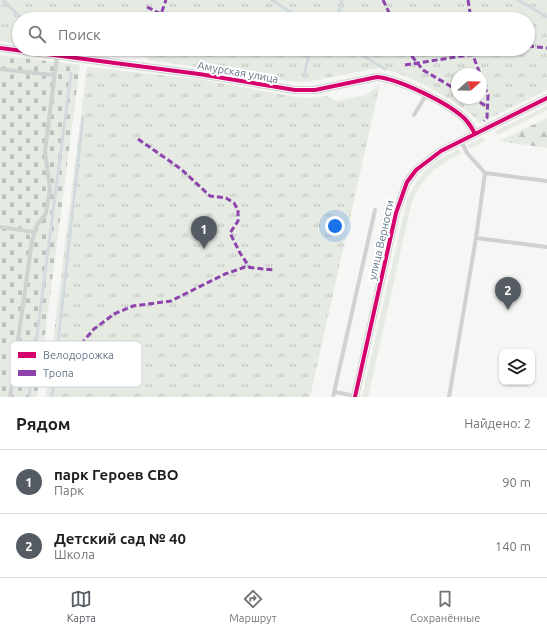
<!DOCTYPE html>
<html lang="ru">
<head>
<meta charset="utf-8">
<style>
	body { margin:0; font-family:Ubuntu,sans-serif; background:#f2f2f2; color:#202124 }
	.controls { position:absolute; right:12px; bottom:12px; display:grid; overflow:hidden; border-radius:8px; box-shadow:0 1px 3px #0004 }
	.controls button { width:36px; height:36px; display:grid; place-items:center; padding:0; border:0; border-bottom:1px solid #e0e0e0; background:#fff; color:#202124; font:20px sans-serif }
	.compass { position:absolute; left:451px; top:68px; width:36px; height:36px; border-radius:50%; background:#fff; box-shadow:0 1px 3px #0004; rotate:70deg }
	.you { position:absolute; left:335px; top:226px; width:14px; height:14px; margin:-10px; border:3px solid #fff; border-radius:50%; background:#1a73e8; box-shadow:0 0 0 6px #1a73e833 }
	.badge { display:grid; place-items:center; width:26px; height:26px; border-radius:50%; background:#555b62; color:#fff; font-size:13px; font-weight:700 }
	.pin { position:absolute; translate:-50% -33px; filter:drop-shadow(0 1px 2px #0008) }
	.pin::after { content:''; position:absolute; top:21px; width:14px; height:12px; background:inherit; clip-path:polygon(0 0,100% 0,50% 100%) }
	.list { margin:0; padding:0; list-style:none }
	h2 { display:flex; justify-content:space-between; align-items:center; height:52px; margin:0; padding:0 16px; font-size:17px }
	h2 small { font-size:13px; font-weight:400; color:#757577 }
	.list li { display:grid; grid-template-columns:26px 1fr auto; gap:12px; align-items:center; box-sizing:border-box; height:64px; padding:0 16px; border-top:1px solid #e0e0e0 }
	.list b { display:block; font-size:15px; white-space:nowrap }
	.list p { margin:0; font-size:13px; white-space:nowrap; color:#757577 }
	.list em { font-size:13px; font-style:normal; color:#757577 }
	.icon { flex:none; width:22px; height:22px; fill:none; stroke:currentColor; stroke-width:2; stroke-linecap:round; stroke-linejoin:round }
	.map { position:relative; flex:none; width:547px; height:397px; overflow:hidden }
	.search { position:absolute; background:#fff; box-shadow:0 1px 3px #0004; left:12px; right:12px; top:12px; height:44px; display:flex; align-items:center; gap:10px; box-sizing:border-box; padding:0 14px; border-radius:22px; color:#757577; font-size:15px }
	.sheet { height:180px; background:#fff }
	nav { display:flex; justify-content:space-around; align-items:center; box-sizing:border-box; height:56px; border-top:1px solid #e0e0e0; background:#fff; font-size:11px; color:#757577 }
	nav a { display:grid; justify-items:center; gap:2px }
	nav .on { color:#555b62 }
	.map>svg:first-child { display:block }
	.grass { fill:#e5eae3 }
	.forest { fill:url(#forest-firs) }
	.cemetery { fill:url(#cemetery-stones) }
	.park { fill:url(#park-tufts); fill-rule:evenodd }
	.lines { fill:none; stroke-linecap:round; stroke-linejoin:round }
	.stream { stroke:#d3dade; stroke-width:3 }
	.service { stroke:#d0d1d1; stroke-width:4 }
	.minor { stroke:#d0d1d1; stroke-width:8 }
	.quiet { stroke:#8e44ad; stroke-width:3; stroke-dasharray:6 3; stroke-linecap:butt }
	.cycleway-casing { stroke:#fff; stroke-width:6 }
	.cycleway { stroke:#d6006c; stroke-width:4 }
	.labels { text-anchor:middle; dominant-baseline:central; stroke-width:4; stroke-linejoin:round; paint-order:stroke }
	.street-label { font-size:11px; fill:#637588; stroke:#fff }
	.key { fill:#fff; stroke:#d0d6db; stroke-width:1 }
	.key-label { font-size:11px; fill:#637588 }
</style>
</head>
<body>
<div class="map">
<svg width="547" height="397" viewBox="0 0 547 397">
	<defs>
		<pattern id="forest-firs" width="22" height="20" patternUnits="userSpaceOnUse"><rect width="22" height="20" fill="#e5eae3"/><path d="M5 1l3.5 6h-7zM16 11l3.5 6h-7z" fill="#bdc2be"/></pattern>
		<pattern id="cemetery-stones" width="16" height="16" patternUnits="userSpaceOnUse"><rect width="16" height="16" fill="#e5eae3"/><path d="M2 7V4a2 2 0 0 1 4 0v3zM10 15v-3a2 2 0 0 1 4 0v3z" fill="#bdc2be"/></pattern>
		<pattern id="park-tufts" width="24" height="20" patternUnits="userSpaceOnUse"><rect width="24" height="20" fill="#e5eae3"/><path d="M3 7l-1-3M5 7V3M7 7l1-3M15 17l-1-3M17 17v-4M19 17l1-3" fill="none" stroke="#bdc2be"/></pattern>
	</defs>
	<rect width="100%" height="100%" fill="#f6f6f5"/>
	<path class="grass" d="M547 106V110L497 135 495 131Z
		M483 137 485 141 469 149 467 145Z
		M459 149 461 153C437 166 423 176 412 201L368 397H362L407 200C421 170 430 164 459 149Z"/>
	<path class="forest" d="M547 118V148L499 141Z"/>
	<path class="cemetery" d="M0 55 80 65 37 397H0Z"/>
	<path class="park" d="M0 0H547V90L480 123C464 104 403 70 378 68L307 82H295L149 60 132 49H528V19H19V45L0 41ZM457 74H481V98H457Z
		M87 67 198 79 295 97 306 98 327 96 336 101 367 95 380 84 310 397H46Z"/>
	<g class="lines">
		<path class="stream" d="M3 0 22 19
			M272 0 301 19
			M518 0 547 17
			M337 19 342 0
			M352 49 385 69
			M304 76 310 49
			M29 397 71 73
			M52 397 83 117"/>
		<path class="service" d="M0 69 53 75
			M414 115 426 95
			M461 141 467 153 485 173 547 181
			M0 227 34 232
			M476 238 547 247
			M335 392 355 396
			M10 397 32 241 37 225 46 213 50 190 45 152 57 55
			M333 397 375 210
			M449 397 476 238 485 173"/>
		<path class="minor" d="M0 48 199 74 295 90H315L377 77C399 79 448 103 464 118 469 123 472 128 475 134
			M355 397 396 213 407 182 416 170 441 151 547 98"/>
		<path class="quiet" d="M383 0 392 19
			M468 0 471 19
			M147 7 161 14 166 0
			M528 46 547 48
			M406 49 423 70 457 90
			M471 50 480 74
			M405 65 507 49
			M481 78 488 95 487 118 484 121
			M472 98 488 107
			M138 139 181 169 210 196 226 198 234 203 238 210V221L230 233 240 253 250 268
			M75 351 94 329 114 314 133 306 171 301 225 274 245 267 274 270"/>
		<defs>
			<path id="cycleway" d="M0 48 199 74 295 90H315L377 77C399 79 448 103 464 118 469 123 472 128 475 134
				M355 397 396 213 407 182 416 170 441 151 547 98"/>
		</defs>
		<use href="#cycleway" class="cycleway-casing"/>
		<use href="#cycleway" class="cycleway"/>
	</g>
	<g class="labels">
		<g class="street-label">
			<text transform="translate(238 72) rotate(10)">Амурская улица</text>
			<text transform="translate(381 240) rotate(-77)">улица Верности</text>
		</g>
	</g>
	<rect x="10" y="341" width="132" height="46" rx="6" class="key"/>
	<rect x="18" y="352" width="18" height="6" fill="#d6006c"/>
	<rect x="18" y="370" width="18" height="6" fill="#8e44ad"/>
	<g class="key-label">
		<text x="43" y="359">Велодорожка</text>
		<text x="43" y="377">Тропа</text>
	</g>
</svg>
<div class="controls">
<button><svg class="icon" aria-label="layers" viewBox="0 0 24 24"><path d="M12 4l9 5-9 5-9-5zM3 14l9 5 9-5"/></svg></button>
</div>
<svg class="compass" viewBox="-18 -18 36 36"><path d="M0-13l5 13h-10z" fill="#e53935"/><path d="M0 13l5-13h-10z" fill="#757577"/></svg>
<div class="you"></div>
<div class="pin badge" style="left:204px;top:249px">1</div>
<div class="pin badge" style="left:508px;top:310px">2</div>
<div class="search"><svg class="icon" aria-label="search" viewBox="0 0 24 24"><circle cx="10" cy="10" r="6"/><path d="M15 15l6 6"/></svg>Поиск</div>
</div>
<section class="sheet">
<h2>Рядом<small>Найдено: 2</small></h2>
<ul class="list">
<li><span class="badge">1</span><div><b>парк Героев СВО</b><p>Парк</p></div><em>90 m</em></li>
<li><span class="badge">2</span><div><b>Детский сад № 40</b><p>Школа</p></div><em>140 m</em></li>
</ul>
</section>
<nav>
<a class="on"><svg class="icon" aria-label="map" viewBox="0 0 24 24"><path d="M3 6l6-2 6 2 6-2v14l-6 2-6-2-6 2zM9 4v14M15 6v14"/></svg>Карта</a>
<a><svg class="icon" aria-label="directions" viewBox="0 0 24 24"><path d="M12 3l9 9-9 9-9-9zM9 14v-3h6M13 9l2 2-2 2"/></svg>Маршрут</a>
<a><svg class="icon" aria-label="saved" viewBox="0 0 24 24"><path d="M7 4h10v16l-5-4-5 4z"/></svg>Сохранённые</a>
</nav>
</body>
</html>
